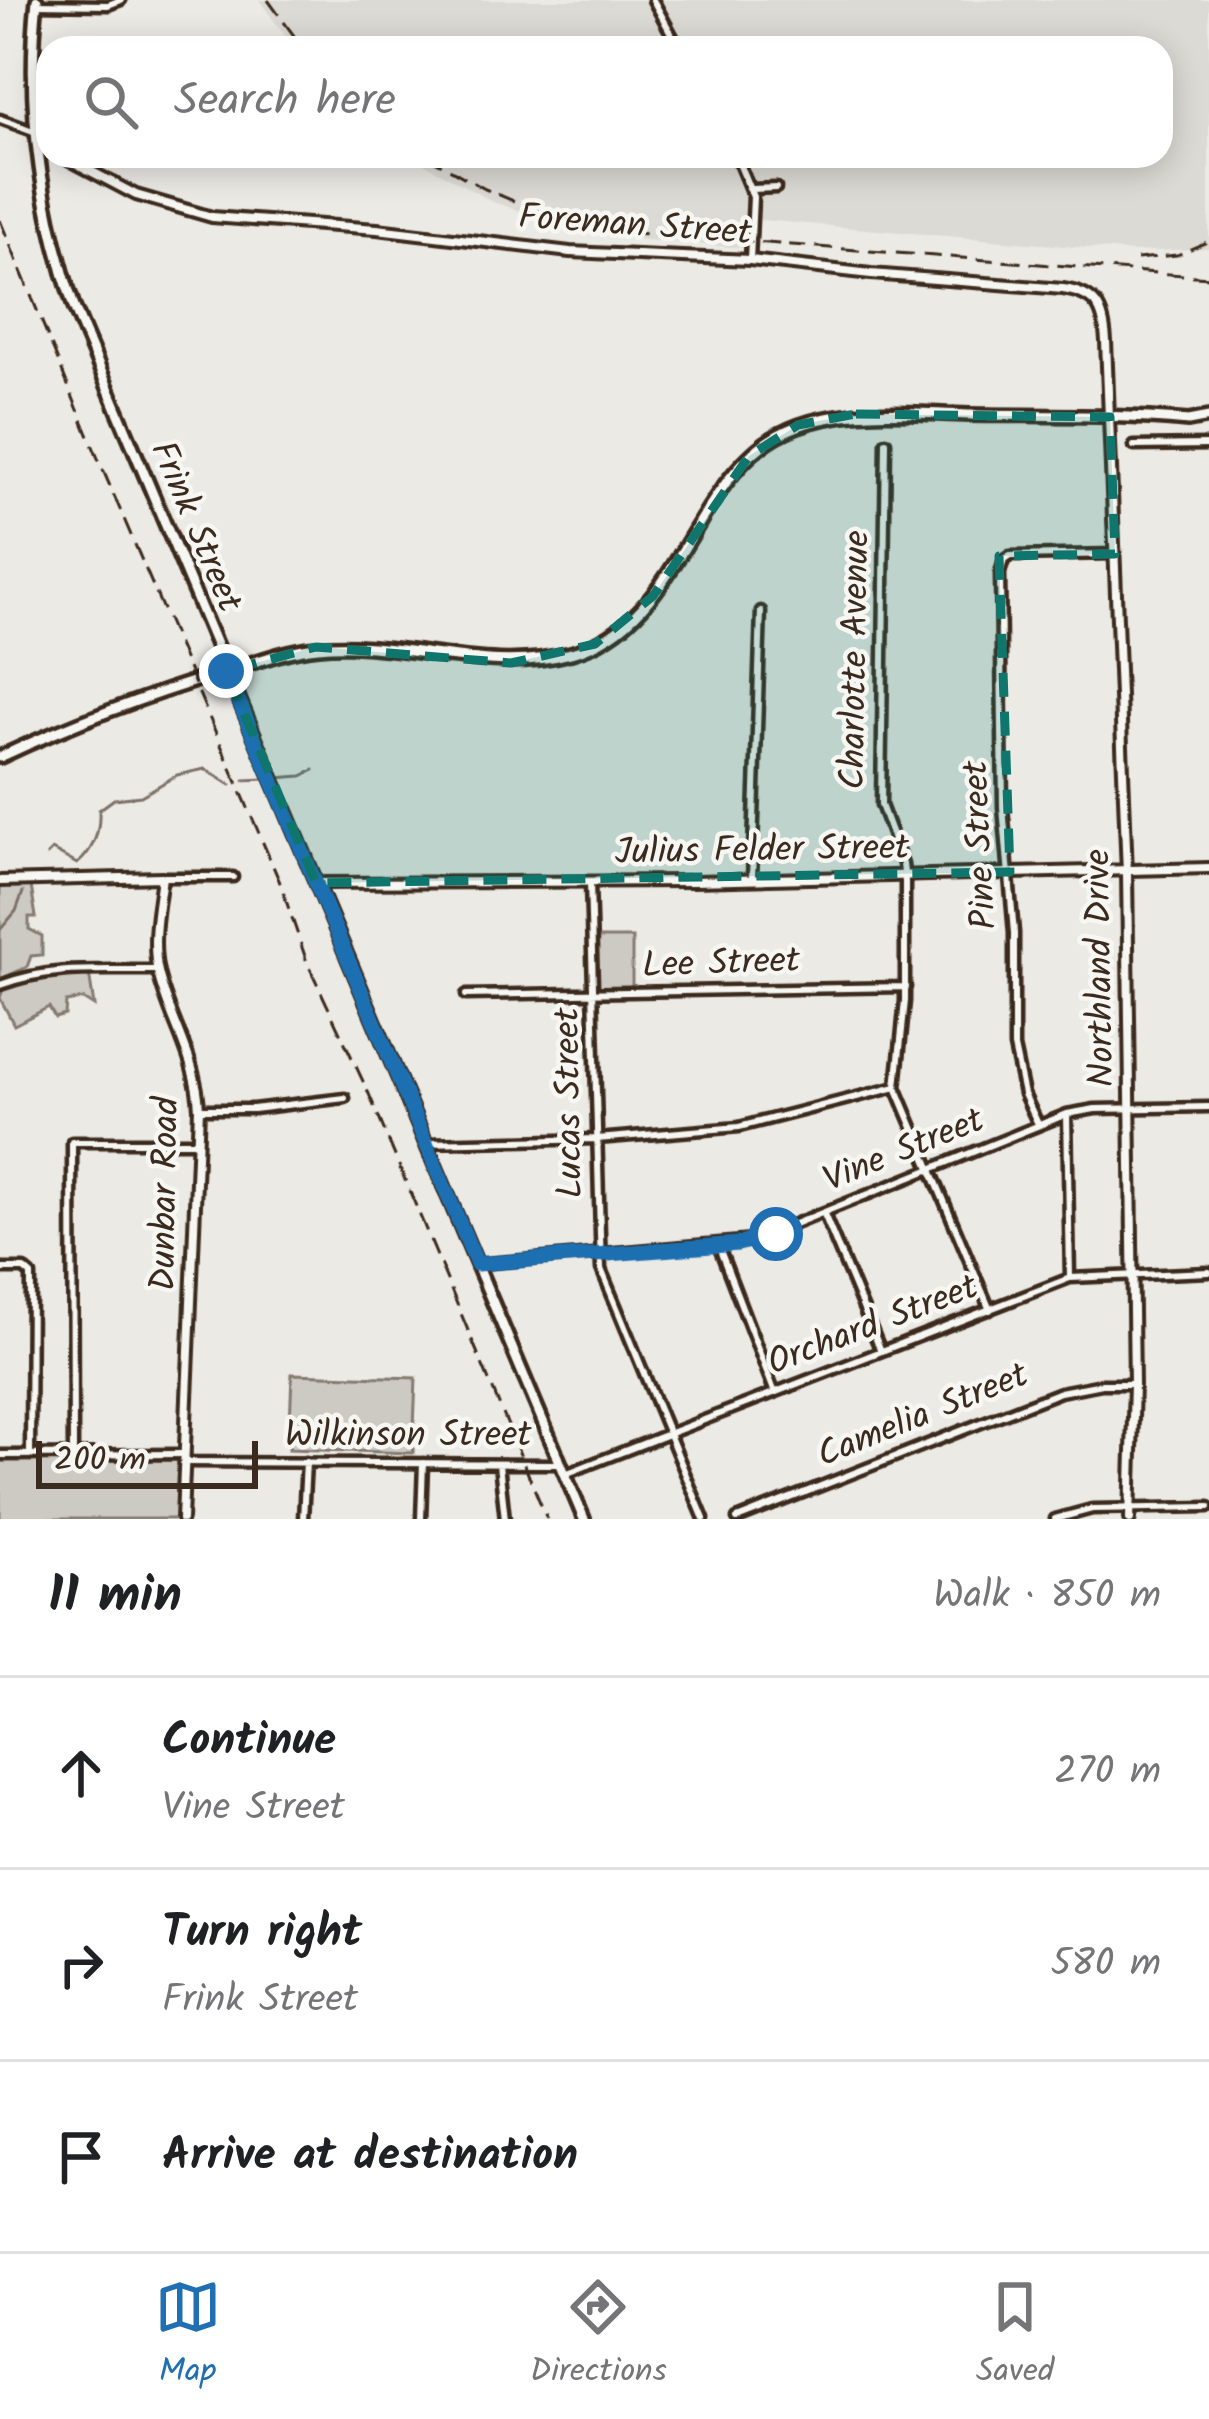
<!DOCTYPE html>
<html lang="en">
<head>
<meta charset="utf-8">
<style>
	body { margin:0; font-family:Kalam,sans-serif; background:#f6f6f6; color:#202124 }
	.scale { position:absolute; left:36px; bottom:30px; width:222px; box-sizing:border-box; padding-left:12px; border:6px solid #3b2a1e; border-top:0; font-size:33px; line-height:42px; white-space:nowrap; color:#3b2a1e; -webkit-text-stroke:9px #f6f6f2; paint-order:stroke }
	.stop { position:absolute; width:36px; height:36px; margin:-27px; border:9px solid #1f6fb2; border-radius:50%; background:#fff }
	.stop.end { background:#1f6fb2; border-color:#fff; box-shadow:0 3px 12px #0008 }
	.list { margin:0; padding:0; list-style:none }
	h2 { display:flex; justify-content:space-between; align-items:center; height:156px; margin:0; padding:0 48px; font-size:51px }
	h2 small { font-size:39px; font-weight:400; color:#757577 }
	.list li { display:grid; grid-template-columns:78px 1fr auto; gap:36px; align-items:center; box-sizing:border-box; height:192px; padding:0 48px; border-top:3px solid #e0e0e0 }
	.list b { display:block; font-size:45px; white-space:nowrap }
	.list p { margin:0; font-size:39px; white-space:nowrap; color:#757577 }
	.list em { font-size:39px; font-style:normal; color:#757577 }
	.icon { flex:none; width:66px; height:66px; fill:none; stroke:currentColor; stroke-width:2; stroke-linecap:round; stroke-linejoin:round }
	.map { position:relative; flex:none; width:1209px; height:1519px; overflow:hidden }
	.search { position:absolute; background:#fff; box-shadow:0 6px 30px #0003; left:36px; right:36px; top:36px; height:132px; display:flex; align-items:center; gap:30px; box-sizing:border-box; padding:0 42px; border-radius:36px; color:#757577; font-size:45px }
	.sheet { height:732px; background:#fff }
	nav { display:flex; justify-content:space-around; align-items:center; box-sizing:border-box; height:168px; border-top:3px solid #e0e0e0; background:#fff; font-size:33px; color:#757577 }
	nav a { display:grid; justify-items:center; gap:6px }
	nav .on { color:#1f6fb2 }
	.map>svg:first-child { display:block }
	.built { fill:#dcdad4 }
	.green { fill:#cdcac4; stroke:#847a71; stroke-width:3 }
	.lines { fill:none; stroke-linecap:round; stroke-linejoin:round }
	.stream { stroke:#7c7167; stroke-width:3 }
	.minor-casing { stroke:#3b2a1e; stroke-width:15 }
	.tertiary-casing { stroke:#3b2a1e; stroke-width:16 }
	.secondary-casing { stroke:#3b2a1e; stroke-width:18 }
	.minor { stroke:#f6f6f2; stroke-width:6 }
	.tertiary { stroke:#f6f6f2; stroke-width:8 }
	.secondary { stroke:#f6f6f2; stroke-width:9 }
	.rail { stroke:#3b2a1e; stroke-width:3; stroke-dasharray:18 9; stroke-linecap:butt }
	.route { stroke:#1f6fb2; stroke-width:15 }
	.marked { fill:#0f766e; fill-opacity:0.2; stroke:#0f766e; stroke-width:9; stroke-dasharray:24 15; stroke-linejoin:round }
	.labels { text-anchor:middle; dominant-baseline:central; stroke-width:9; stroke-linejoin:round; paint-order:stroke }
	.street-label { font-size:36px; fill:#3b2a1e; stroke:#f6f6f2 }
</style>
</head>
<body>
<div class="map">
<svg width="1209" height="1519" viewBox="0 0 1209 1519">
	<rect width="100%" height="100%" fill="#ebeae5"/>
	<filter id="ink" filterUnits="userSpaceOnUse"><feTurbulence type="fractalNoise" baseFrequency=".00833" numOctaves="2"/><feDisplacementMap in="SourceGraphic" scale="24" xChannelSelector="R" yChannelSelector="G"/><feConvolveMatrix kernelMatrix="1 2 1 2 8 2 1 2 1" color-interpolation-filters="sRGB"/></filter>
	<g filter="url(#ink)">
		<path class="built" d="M259 0H1209V248L1134 252 749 219 746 248 646 240 584 231 493 202 411 156H1161V48H294Z"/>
		<path class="green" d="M0 885 31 886 36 917H29V929L42 936V955L31 956 27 967 0 979Z
			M597 938H632V991H598Z
			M89 973 94 1006 83 999 66 1002 65 1015 55 1018 49 1007 14 1025 0 998 3 989 39 978Z
			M292 1374 416 1378 413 1453 289 1449Z
			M185 1454 182 1519H0V1455Z"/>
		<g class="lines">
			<path class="stream" d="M276 778 302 776 314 770
				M244 780 266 779
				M47 855 52 850 77 864C94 850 100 831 99 810L114 799 141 796 177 775 205 769 231 785
				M0 930 16 911 23 892"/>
			<defs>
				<path id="minor" d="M653 0 679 48
					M36 4 108 5 121 0
					M0 119 36 132
					M736 156 753 197 750 260
					M752 189 776 188
					M886 442 881 805 903 864 905 882V1001L896 1087 990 1310
					M1134 446 1209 445
					M162 877H233
					M752 879 761 611
					M590 882 601 1269 704 1519
					M0 985C53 965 103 971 158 970
					M466 995 906 987
					M199 1109H253L345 1098
					M1067 1114 1070 1278
					M1038 1124 1024 1094 1014 1047V933L1003 807 1000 573 1004 560 1010 556 1115 554
					M426 1143 597 1139 739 1127 896 1087
					M824 1214 881 1351
					M718 1245 775 1393
					M477 1264 755 1240 1067 1114 1095 1109 1209 1107
					M0 1269H24L31 1275 30 1454
					M73 1454 72 1142H197
					M0 1455 185 1454
					M185 1462 560 1464
					M499 1464 505 1519
					M565 1474 1070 1278 1209 1272
					M303 1519 306 1462
					M421 1519 423 1463
					M737 1519 1060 1392 1102 1384H1134
					M1055 1519 1092 1509 1209 1507"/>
				<path id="tertiary" d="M62 156 136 195 212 217 377 229 570 252 750 260 871 274 1063 289C1097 294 1104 309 1106 341L1127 873 1134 1384 1130 1519
					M0 881 162 877C158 908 151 941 158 972 169 1019 197 1059 199 1109L182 1519
					M316 883 693 881 1209 868"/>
				<path id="secondary" d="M37 0C26 104 40 208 74 307L584 1519
					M0 757C73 723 145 696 221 673 253 663 285 650 318 647 403 639 486 676 571 653 667 627 686 515 751 455 774 433 802 422 832 417 877 409 924 414 969 415 1042 416 1115 414 1188 421L1209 417"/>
			</defs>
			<use href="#minor" class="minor-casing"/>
			<use href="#tertiary" class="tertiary-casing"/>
			<use href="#secondary" class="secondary-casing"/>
			<use href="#minor" class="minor"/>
			<use href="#tertiary" class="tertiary"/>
			<use href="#secondary" class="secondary"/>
			<path class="rail" d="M268 0 303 48
				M426 156 485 189 530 208 636 233 1209 277
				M0 220 97 456 279 880 307 962 369 1094 547 1519
				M1137 259 1177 255 1209 241"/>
		</g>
	</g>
	<g class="lines" filter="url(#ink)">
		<path class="route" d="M226 671 477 1264 738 1244 776 1234"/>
	</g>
	<path class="marked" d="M856 414 1110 417 1115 554 999 556 1010 872 316 883 226 671 316 647 511 663 595 644 653 596 749 456 798 425Z"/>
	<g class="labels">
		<g class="street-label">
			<text transform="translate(635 226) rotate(4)">Foreman Street</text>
			<text transform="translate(195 527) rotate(67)">Frink Street</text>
			<text transform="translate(856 660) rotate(-89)">Charlotte Avenue</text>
			<text transform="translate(981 845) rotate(-93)">Pine Street</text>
			<text transform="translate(762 851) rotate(-1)">Julius Felder Street</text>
			<text transform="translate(721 964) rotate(-2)">Lee Street</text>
			<text transform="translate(1101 968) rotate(-91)">Northland Drive</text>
			<text transform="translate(570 1103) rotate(-91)">Lucas Street</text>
			<text transform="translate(904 1151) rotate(-22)">Vine Street</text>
			<text transform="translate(166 1194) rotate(-89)">Dunbar Road</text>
			<text transform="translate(873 1326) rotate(-21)">Orchard Street</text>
			<text transform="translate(923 1416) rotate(-22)">Camelia Street</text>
			<text x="408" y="1436">Wilkinson Street</text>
		</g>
	</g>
</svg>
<div class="scale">200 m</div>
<div class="stop" style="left:776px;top:1234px"></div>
<div class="stop end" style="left:226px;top:671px"></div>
<div class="search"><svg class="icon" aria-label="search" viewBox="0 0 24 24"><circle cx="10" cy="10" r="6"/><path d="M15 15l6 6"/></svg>Search here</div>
</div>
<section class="sheet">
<h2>11 min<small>Walk · 850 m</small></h2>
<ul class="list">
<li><svg class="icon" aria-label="ahead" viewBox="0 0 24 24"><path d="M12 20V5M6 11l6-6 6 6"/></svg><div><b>Continue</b><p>Vine Street</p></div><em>270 m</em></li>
<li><svg class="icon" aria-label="right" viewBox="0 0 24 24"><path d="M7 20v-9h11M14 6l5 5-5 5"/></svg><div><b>Turn right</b><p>Frink Street</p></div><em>580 m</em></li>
<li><svg class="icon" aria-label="arrive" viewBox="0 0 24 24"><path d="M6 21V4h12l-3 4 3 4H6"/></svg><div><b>Arrive at destination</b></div></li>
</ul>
</section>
<nav>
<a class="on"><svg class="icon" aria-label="map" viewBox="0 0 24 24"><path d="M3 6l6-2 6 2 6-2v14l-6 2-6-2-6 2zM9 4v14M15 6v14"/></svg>Map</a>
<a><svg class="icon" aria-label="directions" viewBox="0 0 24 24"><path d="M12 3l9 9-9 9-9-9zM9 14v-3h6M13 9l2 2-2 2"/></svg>Directions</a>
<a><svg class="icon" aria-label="saved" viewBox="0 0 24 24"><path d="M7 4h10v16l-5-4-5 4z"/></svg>Saved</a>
</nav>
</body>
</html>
